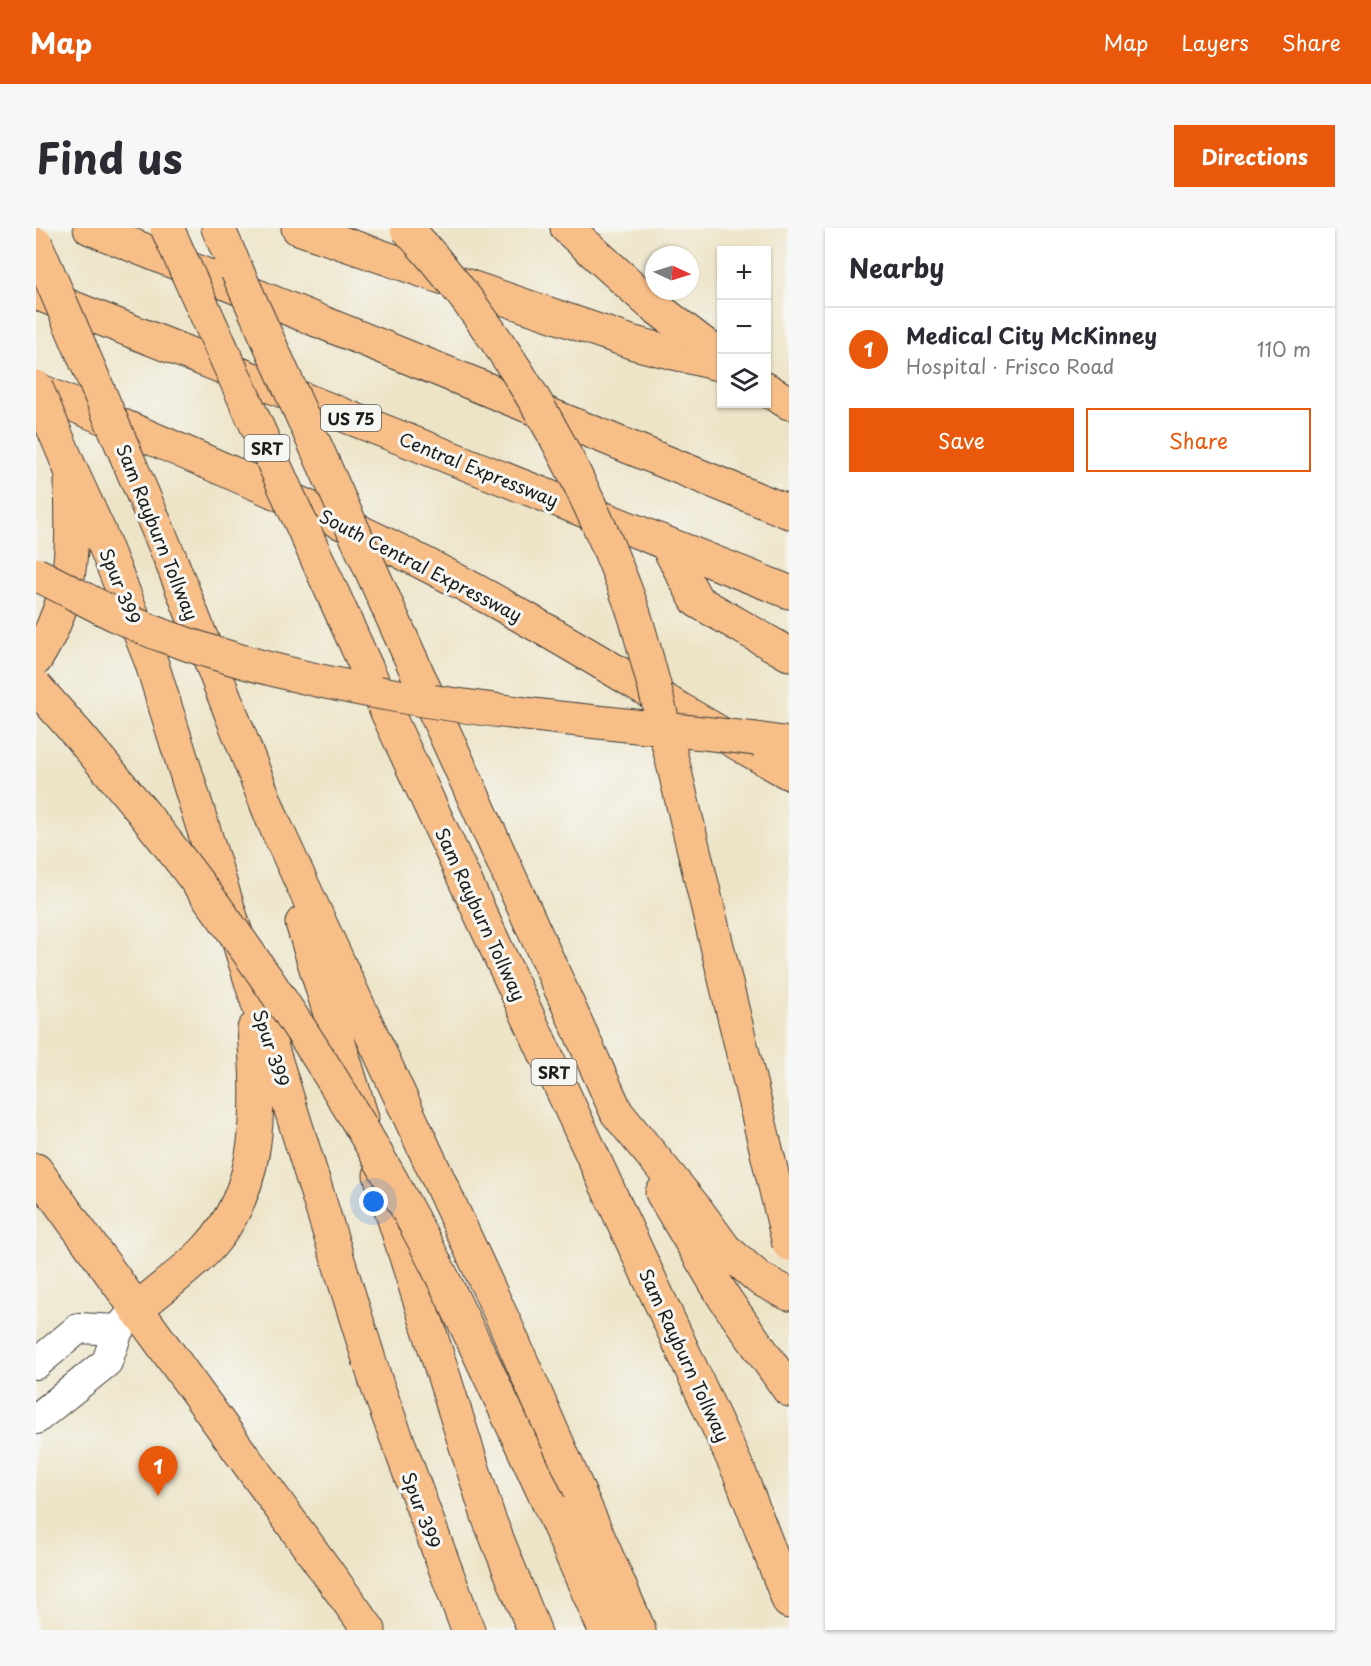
<!DOCTYPE html>
<html lang="en">
<head>
<meta charset="utf-8">
<style>
	body { margin:0; font-family:"Playpen Sans",sans-serif; background:#f7f7f7; color:#2b2b33 }
	.controls { position:absolute; right:18px; top:18px; display:grid; overflow:hidden; border-radius:0px; box-shadow:0 2px 4px #0004 }
	.controls button { width:54px; height:54px; display:grid; place-items:center; padding:0; border:0; border-bottom:2px solid #e1e1e2; background:#fff; color:#2b2b33; font:30px sans-serif }
	.compass { position:absolute; left:609px; top:18px; width:54px; height:54px; border-radius:50%; background:#fff; box-shadow:0 2px 4px #0004; rotate:94deg }
	.you { position:absolute; left:338px; top:974px; width:21px; height:21px; margin:-15px; border:4px solid #fff; border-radius:50%; background:#1a73e8; box-shadow:0 0 0 9px #1a73e833 }
	.badge { display:grid; place-items:center; width:39px; height:39px; border-radius:50%; background:#ea580c; color:#fff; font-size:20px; font-weight:700 }
	.pin { position:absolute; translate:-50% -50px; filter:drop-shadow(0 2px 3px #0008) }
	.pin::after { content:''; position:absolute; top:32px; width:21px; height:18px; background:inherit; clip-path:polygon(0 0,100% 0,50% 100%) }
	.list { margin:0; padding:0; list-style:none }
	h2 { display:flex; justify-content:space-between; align-items:center; height:78px; margin:0; padding:0 24px; font-size:26px }
	h2 small { font-size:20px; font-weight:400; color:#7c7c81 }
	.list li { display:grid; grid-template-columns:39px 1fr auto; gap:18px; align-items:center; box-sizing:border-box; height:84px; padding:0 24px; border-top:2px solid #e1e1e2 }
	.list b { display:block; font-size:22px; white-space:nowrap }
	.list p { margin:0; font-size:20px; white-space:nowrap; color:#7c7c81 }
	.list em { font-size:20px; font-style:normal; color:#7c7c81 }
	.actions { display:flex; gap:12px; padding:18px 24px }
	.actions a { flex:1; padding:14px 0; border:2px solid #ea580c; border-radius:0px; text-align:center; font-size:21px; color:#ea580c }
	.actions .main { background:#ea580c; color:#fff }
	.icon { flex:none; width:33px; height:33px; fill:none; stroke:currentColor; stroke-width:2; stroke-linecap:round; stroke-linejoin:round }
	.map { position:relative; flex:none; width:753px; height:1402px; overflow:hidden; border-radius:0px }
	header { display:flex; align-items:center; gap:36px; box-sizing:border-box; height:84px; padding:0 30px; background:#ea580c; color:#fff }
	header strong { font-size:28px }
	nav { display:flex; gap:33px; margin-inline-start:auto; font-size:21px }
	.intro { display:flex; align-items:center; justify-content:space-between; box-sizing:border-box; height:144px; padding:0 36px }
	h1 { margin:0; font-size:42px }
	.button { padding:15px 27px; border-radius:0px; background:#ea580c; color:#fff; font-size:21px; font-weight:700 }
	main { display:flex; gap:36px; padding:0 36px }
	aside { flex:1; background:#fff; border-radius:0px; box-shadow:0 2px 4px #0004 }
	.map>svg:first-child { display:block }
	.lines { fill:none; stroke-linecap:round; stroke-linejoin:round }
	.minor-casing { stroke:#3b3a36; stroke-width:32 }
	.major-casing { stroke:#3b3a36; stroke-width:35 }
	.highway-casing { stroke:#3b3a36; stroke-width:35 }
	.minor { stroke:#fff; stroke-width:30 }
	.major { stroke:#f7be88; stroke-width:33 }
	.highway { stroke:#f7be88; stroke-width:33 }
	.major-bridge-casing { stroke:#3b3a36; stroke-width:35; stroke-linecap:butt }
	.highway-bridge-casing { stroke:#3b3a36; stroke-width:35; stroke-linecap:butt }
	.major-bridge { stroke:#f7be88; stroke-width:33 }
	.highway-bridge { stroke:#f7be88; stroke-width:33 }
	.labels { text-anchor:middle; dominant-baseline:central; stroke-width:6; stroke-linejoin:round; paint-order:stroke }
	.shield { fill:#f6f6f2; stroke:#5d5d5c; stroke-width:1.5 }
	.shield-label { font-size:16px; font-weight:bold; fill:#1c1c1c }
	.street-label { font-size:18px; fill:#1c1c1c; stroke:#f6f6f2 }
</style>
</head>
<body>
<header>
<strong>Map</strong>
<nav><a>Map</a><a>Layers</a><a>Share</a></nav>
</header>
<div class="intro"><h1>Find us</h1><a class="button">Directions</a></div>
<main>
<div class="map">
<svg width="753" height="1402" viewBox="0 0 753 1402">
	<rect width="100%" height="100%" fill="#f6f6f2"/>
	<filter id="ink" filterUnits="userSpaceOnUse"><feTurbulence type="fractalNoise" baseFrequency=".0167" numOctaves="2"/><feDisplacementMap in="SourceGraphic" scale="12" xChannelSelector="R" yChannelSelector="G"/><feConvolveMatrix kernelMatrix="1 2 1 2 8 2 1 2 1" color-interpolation-filters="sRGB"/></filter>
	<filter id="wash" filterUnits="userSpaceOnUse"><feTurbulence type="fractalNoise" baseFrequency=".008" numOctaves="4" result="noise"/><feDisplacementMap in="SourceGraphic" scale="24" xChannelSelector="R" yChannelSelector="G"/><feGaussianBlur stdDeviation="1.35" result="paint"/><feColorMatrix in="noise" values="0 0 0 0 0 0 0 0 0 0 0 0 0 0 0 0 0 1.4 0 .05"/><feComposite in="paint" operator="in"/></filter>
	<g filter="url(#wash)">
		<rect width="100%" height="100%" fill="#ede4c7"/>
	</g>
	<g filter="url(#ink)">
		<g class="lines">
			<defs>
				<path id="minor" d="M0 1136 43 1100 82 1102
					M0 1191 71 1134 82 1102 100 1081"/>
				<path id="major" d="M182 0 201 43
					M262 0 598 115 686 137
					M0 161C162 230 326 297 480 385 572 437 661 493 753 545
					M34 240 63 303 115 433 341 1157 432 1402
					M0 431C38 369 37 324 35 254
					M384 451 581 885 660 981 689 1021 724 1051 753 1066
					M0 942 333 1402
					M626 965 689 1071 753 1162
					M100 1081C123 1062 149 1044 170 1022 228 961 223 878 218 801"/>
				<path id="highway" d="M54 0 753 284
					M531 0 613 74 686 130
					M0 65 753 364
					M730 161 753 175
					M630 315 661 373 753 426
					M134 330 238 595 471 1100 603 1402
					M331 441 704 1246 753 1374
					M720 511 753 516
					M266 695 326 890
					M344 947 453 1291 498 1402
					M513 1276 569 1402"/>
			</defs>
			<use href="#minor" class="minor-casing"/>
			<use href="#major" class="major-casing"/>
			<use href="#highway" class="highway-casing"/>
			<use href="#minor" class="minor"/>
			<use href="#major" class="major"/>
			<use href="#highway" class="highway"/>
			<defs>
				<path id="major-bridge" d="M201 43 384 451
					M0 159 34 240"/>
				<path id="highway-bridge" d="M131 0 331 441
					M371 0C470 108 543 236 594 374 604 401 610 429 618 457L753 1016
					M0 16 134 330
					M0 346C43 367 86 393 131 409 319 478 523 488 720 511
					M0 459C149 624 282 810 385 1007 431 1095 471 1186 513 1276"/>
			</defs>
			<use href="#major-bridge" class="major-bridge-casing"/>
			<use href="#highway-bridge" class="highway-bridge-casing"/>
			<use href="#major-bridge" class="major-bridge"/>
			<use href="#highway-bridge" class="highway-bridge"/>
		</g>
	</g>
	<g class="labels">
		<g class="shield">
			<rect x="285" y="177" width="60" height="26" rx="4.5"/>
			<rect x="208.5" y="207" width="45" height="26" rx="4.5"/>
			<rect x="495.5" y="831" width="45" height="26" rx="4.5"/>
		</g>
		<g class="shield-label">
			<text x="315" y="190">US 75</text>
			<text x="231" y="220">SRT</text>
			<text x="518" y="844">SRT</text>
		</g>
		<g class="street-label">
			<text transform="translate(443 241) rotate(22)">Central Expressway</text>
			<text transform="translate(122 304) rotate(68)">Sam Rayburn Tollway</text>
			<text transform="translate(385 337) rotate(27)">South Central Expressway</text>
			<text transform="translate(85 358) rotate(68)">Spur 399</text>
			<text transform="translate(445 686) rotate(65)">Sam Rayburn Tollway</text>
			<text transform="translate(236 820) rotate(72)">Spur 399</text>
			<text transform="translate(649 1127) rotate(65)">Sam Rayburn Tollway</text>
			<text transform="translate(386 1282) rotate(70)">Spur 399</text>
		</g>
	</g>
</svg>
<div class="controls">
<button>+</button>
<button>−</button>
<button><svg class="icon" aria-label="layers" viewBox="0 0 24 24"><path d="M12 4l9 5-9 5-9-5zM3 14l9 5 9-5"/></svg></button>
</div>
<svg class="compass" viewBox="-18 -18 36 36"><path d="M0-13l5 13h-10z" fill="#e53935"/><path d="M0 13l5-13h-10z" fill="#7c7c81"/></svg>
<div class="you"></div>
<div class="pin badge" style="left:122px;top:1268px">1</div>
</div>
<aside>
<h2>Nearby<small></small></h2>
<ul class="list">
<li><span class="badge">1</span><div><b>Medical City McKinney</b><p>Hospital · Frisco Road</p></div><em>110 m</em></li>
</ul>
<div class="actions"><a class="main">Save</a><a>Share</a></div>
</aside>
</main>
</body>
</html>
